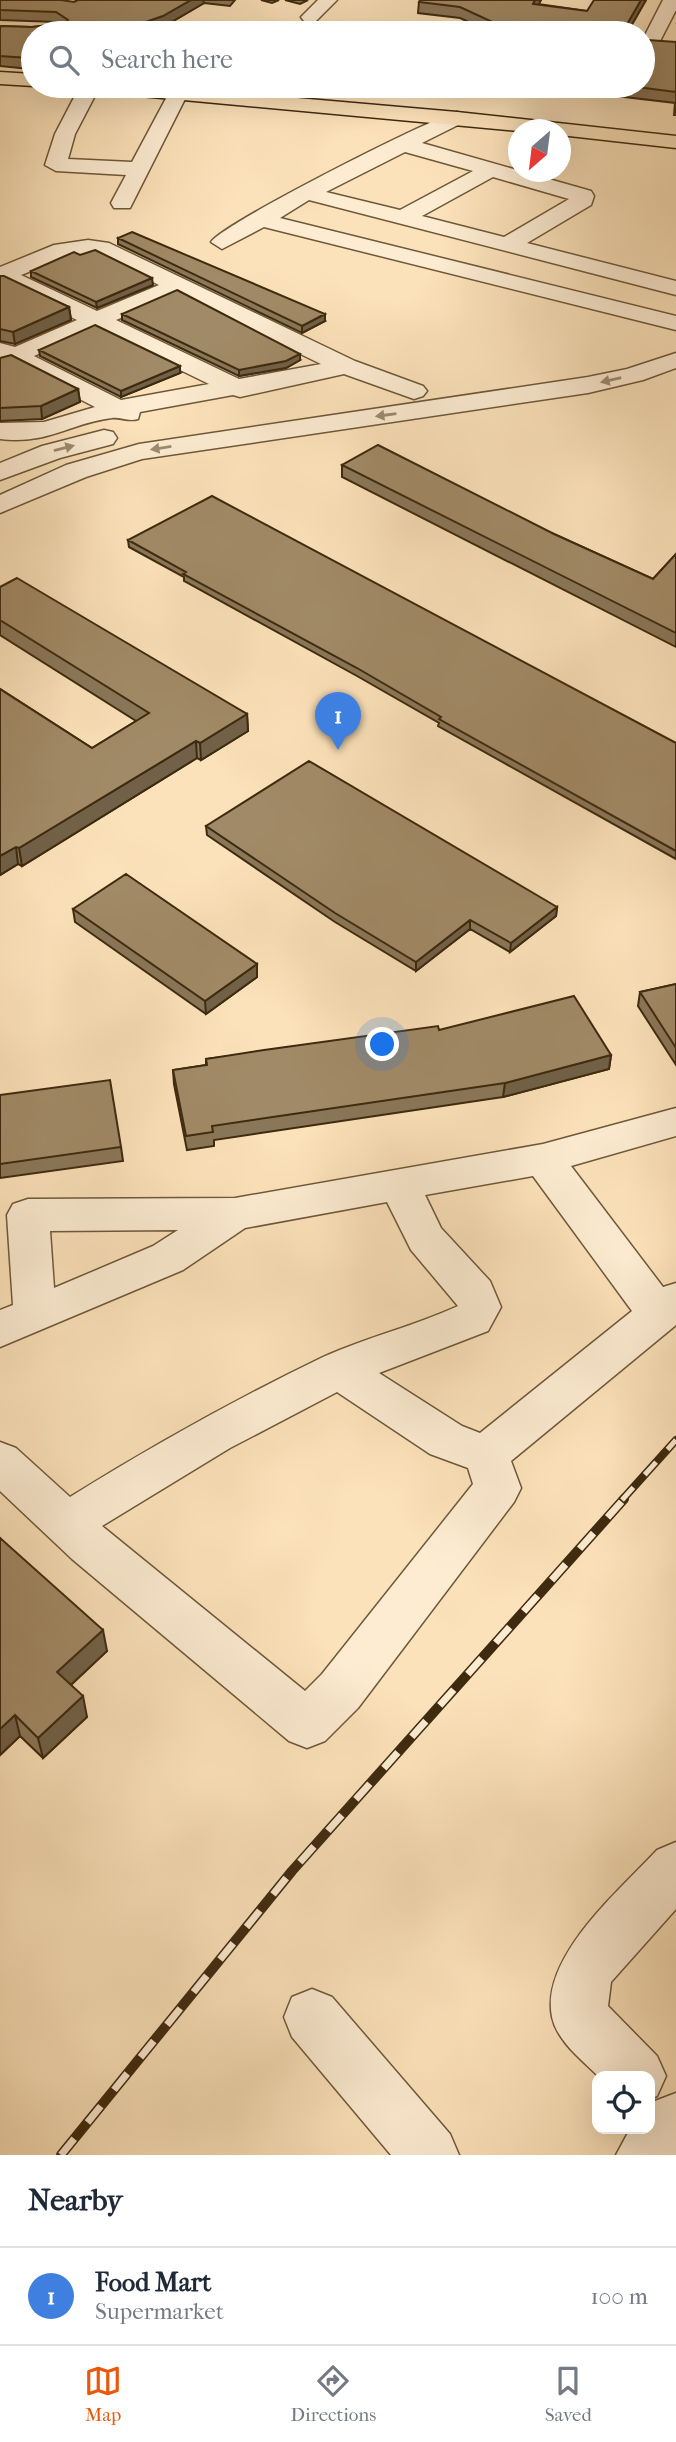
<!DOCTYPE html>
<html lang="en">
<head>
<meta charset="utf-8">
<style>
	body { margin:0; font-family:"IM FELL French Canon",serif; background:#f6f6f7; color:#1f2937 }
	.controls { position:absolute; right:21px; bottom:21px; display:grid; overflow:hidden; border-radius:14px; box-shadow:0 7px 28px #0002 }
	.controls button { width:63px; height:63px; display:grid; place-items:center; padding:0; border:0; border-bottom:2px solid #e0e1e3; background:#fff; color:#1f2937; font:35px sans-serif }
	.compass { position:absolute; left:508px; top:119px; width:63px; height:63px; border-radius:50%; background:#fff; box-shadow:0 7px 28px #0002; rotate:208deg }
	.you { position:absolute; left:383px; top:1045px; width:24px; height:24px; margin:-18px; border:5px solid #fff; border-radius:50%; background:#1a73e8; box-shadow:0 0 0 10px #1a73e833 }
	.badge { display:grid; place-items:center; width:46px; height:46px; border-radius:50%; background:#ea580c; color:#fff; font-size:23px; font-weight:700 }
	.pin { position:absolute; translate:-50% -58px; filter:drop-shadow(0 2px 4px #0008) }
	.pin::after { content:''; position:absolute; top:37px; width:24px; height:21px; background:inherit; clip-path:polygon(0 0,100% 0,50% 100%) }
	.list { margin:0; padding:0; list-style:none }
	h2 { display:flex; justify-content:space-between; align-items:center; height:91px; margin:0; padding:0 28px; font-size:30px }
	h2 small { font-size:23px; font-weight:400; color:#747a83 }
	.list li { display:grid; grid-template-columns:46px 1fr auto; gap:21px; align-items:center; box-sizing:border-box; height:98px; padding:0 28px; border-top:2px solid #e0e1e3 }
	.list b { display:block; font-size:26px; white-space:nowrap }
	.list p { margin:0; font-size:23px; white-space:nowrap; color:#747a83 }
	.list em { font-size:23px; font-style:normal; color:#747a83 }
	.icon { flex:none; width:38px; height:38px; fill:none; stroke:currentColor; stroke-width:2; stroke-linecap:round; stroke-linejoin:round }
	.map { position:relative; flex:none; width:676px; height:2155px; overflow:hidden }
	.search { position:absolute; background:#fff; box-shadow:0 7px 28px #0002; left:21px; right:21px; top:21px; height:77px; display:flex; align-items:center; gap:18px; box-sizing:border-box; padding:0 24px; border-radius:38px; color:#747a83; font-size:26px }
	.sheet { height:189px; background:#fff }
	nav { display:flex; justify-content:space-around; align-items:center; box-sizing:border-box; height:98px; border-top:2px solid #e0e1e3; background:#fff; font-size:19px; color:#747a83 }
	nav a { display:grid; justify-items:center; gap:4px }
	nav .on { color:#ea580c }
	.map>svg:first-child { display:block }
	.lines { fill:none; stroke-linecap:round; stroke-linejoin:round }
	.minor-casing { stroke:#6e5839; stroke-width:3 }
	.major-casing { stroke:#3e2a0e; stroke-width:3 }
	.minor { fill:#fdecd2; fill-rule:evenodd }
	.major { fill:#fce2ba; fill-rule:evenodd }
	.rail-far1-casing { stroke:#3e2a0e; stroke-width:8 }
	.rail-casing { stroke:#3e2a0e; stroke-width:10 }
	.rail-far1 { stroke:#fdecd2; stroke-width:5; stroke-dasharray:17; stroke-linecap:butt }
	.rail { stroke:#fdecd2; stroke-width:7; stroke-dasharray:21; stroke-linecap:butt }
	.wall { fill:#8a7759; stroke:#3e2a0e; stroke-width:2 }
	.shaded-wall { fill:#716148; stroke:#3e2a0e; stroke-width:2 }
	.building { fill:#a18a67; stroke:#3e2a0e; stroke-width:2 }
	.oneway { fill:#9e8b70 }
</style>
</head>
<body>
<div class="map">
<svg width="676" height="2155" viewBox="0 0 676 2155">
	<rect width="100%" height="100%" fill="#fce2ba"/>
	<filter id="stains"><feTurbulence type="fractalNoise" baseFrequency=".00286" numOctaves="4"/><feColorMatrix values="0 0 0 0 .2 0 0 0 0 .09 0 0 0 0 .02 0 0 0 .5 -.17"/></filter>
	<radialGradient id="worn" r=".72"><stop offset=".6" stop-color="#630" stop-opacity="0"/><stop offset="1" stop-color="#630" stop-opacity=".3"/></radialGradient>
	<g class="lines">
		<defs>
			<path id="minor" d="M318 0H337L316 21H304L301 17Z
				M663 0H676V10L658 45H644L643 39Z
				M80 86H100L75 134 68 159 132 162 171 89 178 87 188 93 130 208H114L111 203 126 175 56 171 45 165 55 134Z
				M457 112 464 114 467 118 464 122 422 143 591 191 594 196 591 205 527 243 676 281V295L309 200 280 218 676 316V330L264 227 222 249 211 242C224 223 429 119 457 112ZM405 152 473 171 400 210 326 192ZM493 177 569 199 504 237 422 216Z
				M88 240 109 243 355 361 423 386 427 391 423 396 414 399 344 374 240 397 233 395 140 412 138 419C128 422 121 417 112 418 70 423 48 445 0 439V423L44 422 95 407 13 365 0 369V343L15 347 77 320 0 283V267L54 245ZM75 254H96L159 285 97 311 21 275ZM177 294 321 364 239 379 116 320ZM96 329 209 384 121 400 34 356Z
				M676 353V368L643 380 588 393 142 459 86 477 0 513V495L66 465 139 444 588 377 627 369Z
				M104 430 113 432 117 438 113 444 60 458 0 480V463L42 446Z
				M676 1108V1136L571 1166 663 1287 676 1283V1325L511 1461 521 1488 514 1502 358 1708 325 1741 307 1748 289 1741 72 1559 0 1491V1442L16 1448 70 1497C152 1446 236 1399 323 1357 367 1337 415 1326 458 1306L411 1250 387 1202 245 1228 183 1270 0 1347V1310L13 1305 7 1215 13 1204 28 1199 235 1198 543 1144ZM533 1176 632 1311 480 1433 462 1426 379 1373 488 1331 501 1307 490 1281 441 1228 425 1195ZM178 1230 153 1246 54 1288 50 1231ZM337 1392 430 1454 468 1468 473 1484 322 1674 305 1691 102 1526 230 1448Z
				M676 1842V1909L611 1982 608 2006 657 2056 666 2076 657 2096 650 2099V2076H598C582 2060 557 2041 552 2017 540 1957 620 1890 657 1850Z
				M312 1989 332 1997 450 2134 459 2155H391L292 2037 284 2017 292 1997Z
				M676 2093V2155H616L630 2129H650V2107L655 2101Z"/>
			<path id="major" d="M0 72 33 74V86L0 84Z
				M87 86H161L457 112 676 136V148L560 135V130L518 131 97 92Z"/>
		</defs>
		<use href="#minor" class="minor-casing"/>
		<use href="#major" class="major-casing"/>
		<use href="#minor" class="minor"/>
		<use href="#major" class="major"/>
		<defs>
			<path id="rail-far1" d="M622 1500 676 1440"/>
			<path id="rail" d="M61 2155 292 1871 624 1499"/>
		</defs>
		<use href="#rail-far1" class="rail-far1-casing"/>
		<use href="#rail" class="rail-casing"/>
		<use href="#rail-far1" class="rail-far1"/>
		<use href="#rail" class="rail"/>
	</g>
	<path class="wall" d="M0 0 74 2 78 0H235L230 6 204 3 163 27 33 33 29 69 0 66V26L32 27 59 24 57 22 0 20Z
		M261 0H279L272 3Z
		M285 0H308L300 4Z
		M541 0 538 4 587 11 646 0 627 33H493L460 18 418 13 419 2Z
		M676 42V115H674L675 103 608 95 609 86H643Z
		M510 86H542L521 91Z
		M118 238 325 321 302 333 118 244Z
		M31 271 153 285 97 308 31 277Z
		M0 276 69 307 71 320 15 344 0 341Z
		M122 314 300 360 286 368 239 376 122 320Z
		M39 350 180 373 121 397 40 356Z
		M0 358 78 389 80 402 42 419 0 421Z
		M342 465 554 534 653 579 676 554V647L342 477Z
		M128 540 676 743V859L438 726 439 723 357 676 184 581V577L129 547Z
		M0 587 247 714 248 731 201 760 197 758 22 866 18 864 0 875V689L92 748 136 721 0 635Z
		M206 826 557 907 556 916 510 952 470 929 416 971 335 922 207 835Z
		M73 909 257 964V977L206 1014 75 922Z
		M676 984V1065L638 1006 640 992Z
		M439 1030 611 1055 609 1069 503 1097 214 1140V1146L187 1150 174 1084 173 1070 206 1065V1059Z
		M0 1095 121 1147 123 1161 0 1178Z
		M0 1538 107 1651 71 1685 87 1717 43 1758 20 1736 0 1755Z"/>
	<path class="shaded-wall" d="M191 0H203L204 3 163 27 144 33H62Z
		M535 0H541L533 15V4Z
		M641 0H646L627 33H622Z
		M33 54V65L29 69 28 58Z
		M522 86H542L521 91Z
		M152 278 153 285 97 308 96 302Z
		M69 307 71 320 15 344 13 332Z
		M325 314V321L302 333V326Z
		M300 354V360L286 368 239 376V370Z
		M180 366V373L121 397V391Z
		M78 389 80 402 42 419 41 406Z
		M247 714 248 731 201 760 200 743Z
		M196 741 197 758 22 866 19 848Z
		M16 847 18 864 0 875V856Z
		M557 907 556 916 510 952 511 943Z
		M470 920V929L416 971V962Z
		M257 964V977L206 1014 205 1001Z
		M611 1055 609 1069 503 1097 505 1083Z
		M103 1630 107 1651 62 1693 57 1672Z
		M83 1696 87 1717 43 1758 38 1738Z
		M15 1715 20 1736 0 1755V1729Z"/>
	<path class="building" d="M0 0H61L74 2 78 0H191L163 16 137 25 62 33H33V54L28 58 0 56V26L32 27 65 23 68 20 56 12 0 10Z
		M420 0H535L533 4 587 11 594 0H641L622 33H513L514 32 460 7 419 2Z
		M648 40 676 42V92L629 86H643V46Z
		M132 232 325 314 302 326 118 238Z
		M95 250 152 278 96 302 31 271 74 252 80 255Z
		M0 276H4L69 307 13 332 0 329Z
		M177 290 300 354 286 361 239 370 122 314Z
		M95 325 180 366 121 391 39 350Z
		M11 355 78 389 41 406 0 408V358Z
		M378 445 554 534 653 579 676 554V633L342 465Z
		M212 496 676 743V851L439 719 441 717 357 668 183 574 186 572 128 540Z
		M17 578 247 714 200 743 196 741 19 848 16 847 0 856V689L92 748 149 713 0 620V587Z
		M309 761 557 907 511 943 470 920 416 962 335 913 206 826Z
		M126 874 257 964 205 1001 73 909Z
		M676 984V1048L640 992Z
		M574 996 611 1055 505 1083 212 1126 213 1132 186 1136 173 1070 207 1065 206 1059 264 1050 438 1026 439 1030Z
		M110 1080 121 1147 0 1164V1095Z
		M0 1538 103 1630 57 1672 83 1696 38 1738 15 1715 0 1729Z"/>
	<defs><path id="oneway-solid" d="M-6-.8H1V-3.2L6.5 0L1 3.2V.8H-6Z" transform="scale(1.75)"/></defs>
	<g class="oneway">
		<use href="#oneway-solid" transform="translate(611 380) rotate(167)"/>
		<use href="#oneway-solid" transform="translate(386 415) rotate(172)"/>
		<use href="#oneway-solid" transform="translate(64 448) rotate(-14)"/>
		<use href="#oneway-solid" transform="translate(161 448) rotate(171)"/>
	</g>
	<rect width="100%" height="100%" filter="url(#stains)"/>
	<rect width="100%" height="100%" fill="url(#worn)"/>
</svg>
<div class="controls">
<button><svg class="icon" aria-label="locate" viewBox="0 0 24 24"><circle cx="12" cy="12" r="6"/><path d="M12 2v4M12 18v4M2 12h4M18 12h4"/></svg></button>
</div>
<svg class="compass" viewBox="-18 -18 36 36"><path d="M0-13l5 13h-10z" fill="#e53935"/><path d="M0 13l5-13h-10z" fill="#747a83"/></svg>
<div class="you"></div>
<div class="pin badge" style="left:338px;top:750px;background:#3f7fe0">1</div>
<div class="search"><svg class="icon" aria-label="search" viewBox="0 0 24 24"><circle cx="10" cy="10" r="6"/><path d="M15 15l6 6"/></svg>Search here</div>
</div>
<section class="sheet">
<h2>Nearby<small></small></h2>
<ul class="list">
<li><span class="badge" style="background:#3f7fe0">1</span><div><b>Food Mart</b><p>Supermarket</p></div><em>100 m</em></li>
</ul>
</section>
<nav>
<a class="on"><svg class="icon" aria-label="map" viewBox="0 0 24 24"><path d="M3 6l6-2 6 2 6-2v14l-6 2-6-2-6 2zM9 4v14M15 6v14"/></svg>Map</a>
<a><svg class="icon" aria-label="directions" viewBox="0 0 24 24"><path d="M12 3l9 9-9 9-9-9zM9 14v-3h6M13 9l2 2-2 2"/></svg>Directions</a>
<a><svg class="icon" aria-label="saved" viewBox="0 0 24 24"><path d="M7 4h10v16l-5-4-5 4z"/></svg>Saved</a>
</nav>
</body>
</html>
